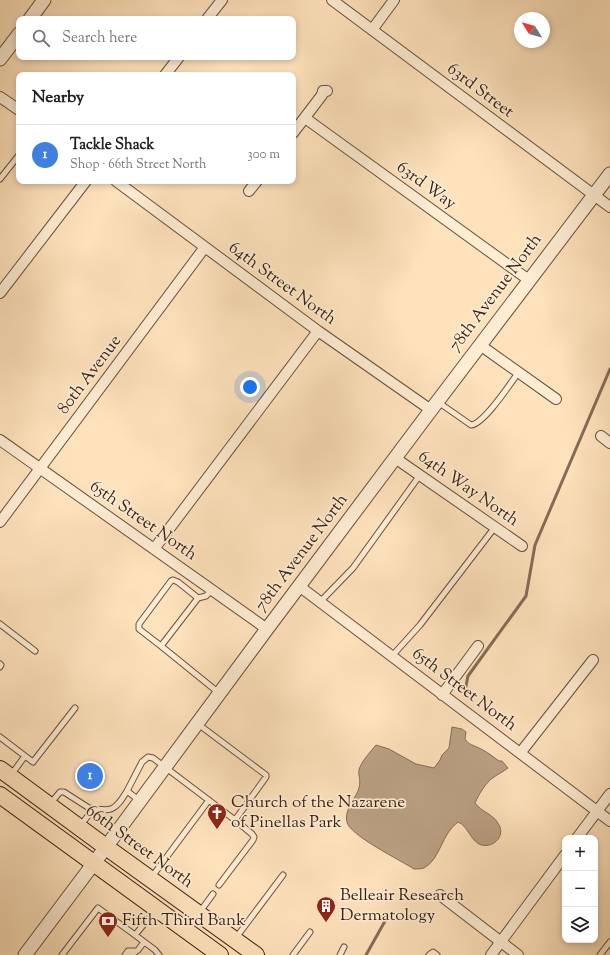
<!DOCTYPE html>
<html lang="en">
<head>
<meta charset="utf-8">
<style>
	body { margin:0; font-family:"Sorts Mill Goudy",serif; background:#f6f6f6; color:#202124 }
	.controls { position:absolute; right:12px; bottom:12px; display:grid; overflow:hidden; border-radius:8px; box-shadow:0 2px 6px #0003 }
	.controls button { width:36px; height:36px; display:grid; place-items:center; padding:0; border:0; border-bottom:1px solid #e0e0e0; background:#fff; color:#202124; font:20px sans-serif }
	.compass { position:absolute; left:514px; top:12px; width:36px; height:36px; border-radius:50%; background:#fff; box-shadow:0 2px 6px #0003; rotate:307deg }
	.you { position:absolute; left:250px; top:387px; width:14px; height:14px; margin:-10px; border:3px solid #fff; border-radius:50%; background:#1a73e8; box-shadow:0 0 0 6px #1a73e833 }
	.badge { display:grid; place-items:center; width:26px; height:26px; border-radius:50%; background:#1a73e8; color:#fff; font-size:13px; font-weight:700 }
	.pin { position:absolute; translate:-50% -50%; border:2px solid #fff; box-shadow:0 1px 4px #0006 }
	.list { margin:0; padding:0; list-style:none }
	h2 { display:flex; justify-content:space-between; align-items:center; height:52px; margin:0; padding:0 16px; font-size:17px }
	h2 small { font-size:13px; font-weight:400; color:#757577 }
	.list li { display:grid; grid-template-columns:26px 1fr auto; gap:12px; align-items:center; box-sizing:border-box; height:60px; padding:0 16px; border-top:1px solid #e0e0e0 }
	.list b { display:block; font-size:15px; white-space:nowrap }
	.list p { margin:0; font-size:13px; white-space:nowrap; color:#757577 }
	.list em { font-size:13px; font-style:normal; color:#757577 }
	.icon { flex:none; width:22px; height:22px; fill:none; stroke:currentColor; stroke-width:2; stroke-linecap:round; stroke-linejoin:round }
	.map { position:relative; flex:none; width:610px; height:955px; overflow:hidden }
	.search { position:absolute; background:#fff; box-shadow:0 2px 6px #0003; left:16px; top:16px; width:280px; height:44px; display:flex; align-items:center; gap:10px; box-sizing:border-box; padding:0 14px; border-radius:8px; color:#757577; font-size:15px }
	.panel { position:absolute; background:#fff; box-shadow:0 2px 6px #0003; left:16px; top:72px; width:280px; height:112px; border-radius:8px }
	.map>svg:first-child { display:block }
	.water { fill:#baa083; stroke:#856c57 }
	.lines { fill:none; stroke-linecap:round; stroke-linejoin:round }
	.stream { stroke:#856c57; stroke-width:3 }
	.service-casing { stroke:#68503e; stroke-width:7 }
	.minor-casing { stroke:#68503e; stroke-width:12 }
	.tertiary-casing { stroke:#68503e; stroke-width:15 }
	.primary-casing { stroke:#361f14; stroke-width:18 }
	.service { stroke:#feecd3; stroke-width:5 }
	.minor { stroke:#feecd3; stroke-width:10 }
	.tertiary { stroke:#feecd3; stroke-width:13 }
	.primary { stroke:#fee2bc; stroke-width:16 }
	.labels { text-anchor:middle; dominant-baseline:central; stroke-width:3.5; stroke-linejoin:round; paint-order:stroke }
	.street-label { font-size:17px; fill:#361f14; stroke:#feecd3 }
	.poi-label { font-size:17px; fill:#361f14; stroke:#feecd3; text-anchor:start }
</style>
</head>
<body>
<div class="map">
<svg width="610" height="955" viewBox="0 0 610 955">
	<rect width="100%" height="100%" fill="#fee2bc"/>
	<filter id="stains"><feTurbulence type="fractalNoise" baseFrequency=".005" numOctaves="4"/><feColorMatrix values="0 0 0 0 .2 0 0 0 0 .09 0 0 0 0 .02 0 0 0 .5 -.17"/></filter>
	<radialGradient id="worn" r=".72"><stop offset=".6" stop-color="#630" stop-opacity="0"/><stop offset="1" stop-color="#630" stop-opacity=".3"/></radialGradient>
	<path class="water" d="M452 727 462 729 466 732 465 739C469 745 473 745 479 748 486 751 492 756 499 761H502L508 768C503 772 498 774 494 777 486 782 479 794 475 803 481 812 494 814 499 825 506 837 491 850 479 844 469 838 468 826 458 822 442 833 440 860 424 868 421 869 417 869 414 869 402 861 349 835 347 822 344 811 354 800 358 791 362 780 358 778 359 770 360 763 372 750 376 745L389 749 416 764 434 768 440 760 442 755 449 748Z"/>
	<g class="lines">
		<path class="stream" d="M465 691 468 676 526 596 535 545 610 369
			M366 955 389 914"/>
		<defs>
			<path id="service" d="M0 179 19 155
				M438 402 471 425C484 424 510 384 518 373
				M212 590 206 596 198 598 161 646 219 693
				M320 602 353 568 420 475
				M0 624 35 651
				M161 646 139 629V624L171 581 173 580 178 582 198 598
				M392 656 420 625 495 527
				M0 664 1 665 0 667
				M198 724 266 775V777L235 820 252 834 254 837 253 840 219 885
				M0 737 25 756
				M11 775 25 756 33 762 75 708
				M127 791 142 762 148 757 153 758 235 820
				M50 804 60 792H64L89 808 90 813 81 825
				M89 808C112 812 115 811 127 791L140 801
				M151 878 209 800
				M199 913 213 894
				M135 935 155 950 159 955
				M235 939 283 875
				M62 955 98 908 135 935 155 911
				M125 955 128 951H135
				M131 955 138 950 144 942
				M293 955 310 932
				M340 955 344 947
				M429 955 433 952 437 955
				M600 955 610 942"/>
			<path id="minor" d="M332 0 610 207
				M207 19 222 0
				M372 30 394 0
				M165 75 179 57
				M0 97 19 110
				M305 118 529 280
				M293 133 322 95 323 91H327
				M116 181 318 331 431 410
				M249 191 257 181
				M0 293 86 181
				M480 345 556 399
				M601 436 610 443
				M0 440 267 629
				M395 458 522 546
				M0 522 205 247
				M154 549 318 331
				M299 586 610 821
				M442 695 478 646
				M521 752 593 660
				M577 838 610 794
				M440 895 518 955
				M491 955 565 855"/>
			<path id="tertiary" d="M30 19 44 0
				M0 59 19 34
				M25 955 106 847 267 629 431 410 610 174"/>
			<path id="primary" d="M0 769 106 847 256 955
				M0 795 220 955"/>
		</defs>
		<use href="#service" class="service-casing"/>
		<use href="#minor" class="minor-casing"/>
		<use href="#tertiary" class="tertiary-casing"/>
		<use href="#primary" class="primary-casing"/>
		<use href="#service" class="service"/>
		<use href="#minor" class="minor"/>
		<use href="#tertiary" class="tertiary"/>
		<use href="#primary" class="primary"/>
	</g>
	<defs>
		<symbol id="church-pin" viewBox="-11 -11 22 30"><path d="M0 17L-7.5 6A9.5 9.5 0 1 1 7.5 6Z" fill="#8f2418" stroke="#feecd3"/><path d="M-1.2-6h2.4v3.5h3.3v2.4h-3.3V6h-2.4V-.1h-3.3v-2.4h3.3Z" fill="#fff"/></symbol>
		<symbol id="building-pin" viewBox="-11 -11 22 30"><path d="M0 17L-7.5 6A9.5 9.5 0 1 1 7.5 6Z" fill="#8f2418" stroke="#feecd3"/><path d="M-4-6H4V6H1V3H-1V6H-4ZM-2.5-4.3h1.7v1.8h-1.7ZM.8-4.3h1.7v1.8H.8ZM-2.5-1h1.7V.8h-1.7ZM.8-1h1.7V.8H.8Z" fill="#fff"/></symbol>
		<symbol id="bank-pin" viewBox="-11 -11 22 30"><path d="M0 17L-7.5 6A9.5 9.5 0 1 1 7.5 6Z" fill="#8f2418" stroke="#feecd3"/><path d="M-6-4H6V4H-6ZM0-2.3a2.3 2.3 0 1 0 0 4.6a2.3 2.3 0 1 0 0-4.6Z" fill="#fff"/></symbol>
	</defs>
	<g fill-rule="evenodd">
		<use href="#church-pin" x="206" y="802" width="22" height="30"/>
		<use href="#building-pin" x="315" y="895" width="22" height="30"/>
		<use href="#bank-pin" x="97" y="910" width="22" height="30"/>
	</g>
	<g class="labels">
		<g class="street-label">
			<text transform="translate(480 91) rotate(37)">63rd Street</text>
			<text transform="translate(426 186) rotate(36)">63rd Way</text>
			<text transform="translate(282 284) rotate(36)">64th Street North</text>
			<text transform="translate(496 293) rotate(-53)">78th Avenue North</text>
			<text transform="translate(90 375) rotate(-53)">80th Avenue</text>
			<text transform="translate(468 489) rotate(35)">64th Way North</text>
			<text transform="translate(143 521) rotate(35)">65th Street North</text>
			<text transform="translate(302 553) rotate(-53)">78th Avenue North</text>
			<text transform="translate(464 690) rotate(37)">65th Street North</text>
			<text transform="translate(139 847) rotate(36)">66th Street North</text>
		</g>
		<g class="poi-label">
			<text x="231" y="803">Church of the Nazarene<tspan x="231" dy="20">of Pinellas Park</tspan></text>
			<text x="340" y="896">Belleair Research<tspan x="340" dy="20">Dermatology</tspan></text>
			<text x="122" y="921">Fifth Third Bank</text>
		</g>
	</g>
	<rect width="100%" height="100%" filter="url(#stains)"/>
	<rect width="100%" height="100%" fill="url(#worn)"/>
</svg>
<div class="controls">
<button>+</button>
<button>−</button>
<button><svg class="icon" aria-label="layers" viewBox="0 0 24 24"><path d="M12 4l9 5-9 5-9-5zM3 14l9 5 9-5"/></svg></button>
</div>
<svg class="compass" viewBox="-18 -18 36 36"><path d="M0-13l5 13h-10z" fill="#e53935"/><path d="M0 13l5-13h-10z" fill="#757577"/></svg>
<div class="you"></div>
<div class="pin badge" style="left:90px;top:776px;background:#3f7fe0">1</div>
<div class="search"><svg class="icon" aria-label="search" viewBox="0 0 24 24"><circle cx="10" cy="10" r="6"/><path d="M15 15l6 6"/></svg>Search here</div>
<section class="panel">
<h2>Nearby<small></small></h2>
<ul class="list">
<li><span class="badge" style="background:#3f7fe0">1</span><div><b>Tackle Shack</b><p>Shop · 66th Street North</p></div><em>300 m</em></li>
</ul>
</section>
</div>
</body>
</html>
